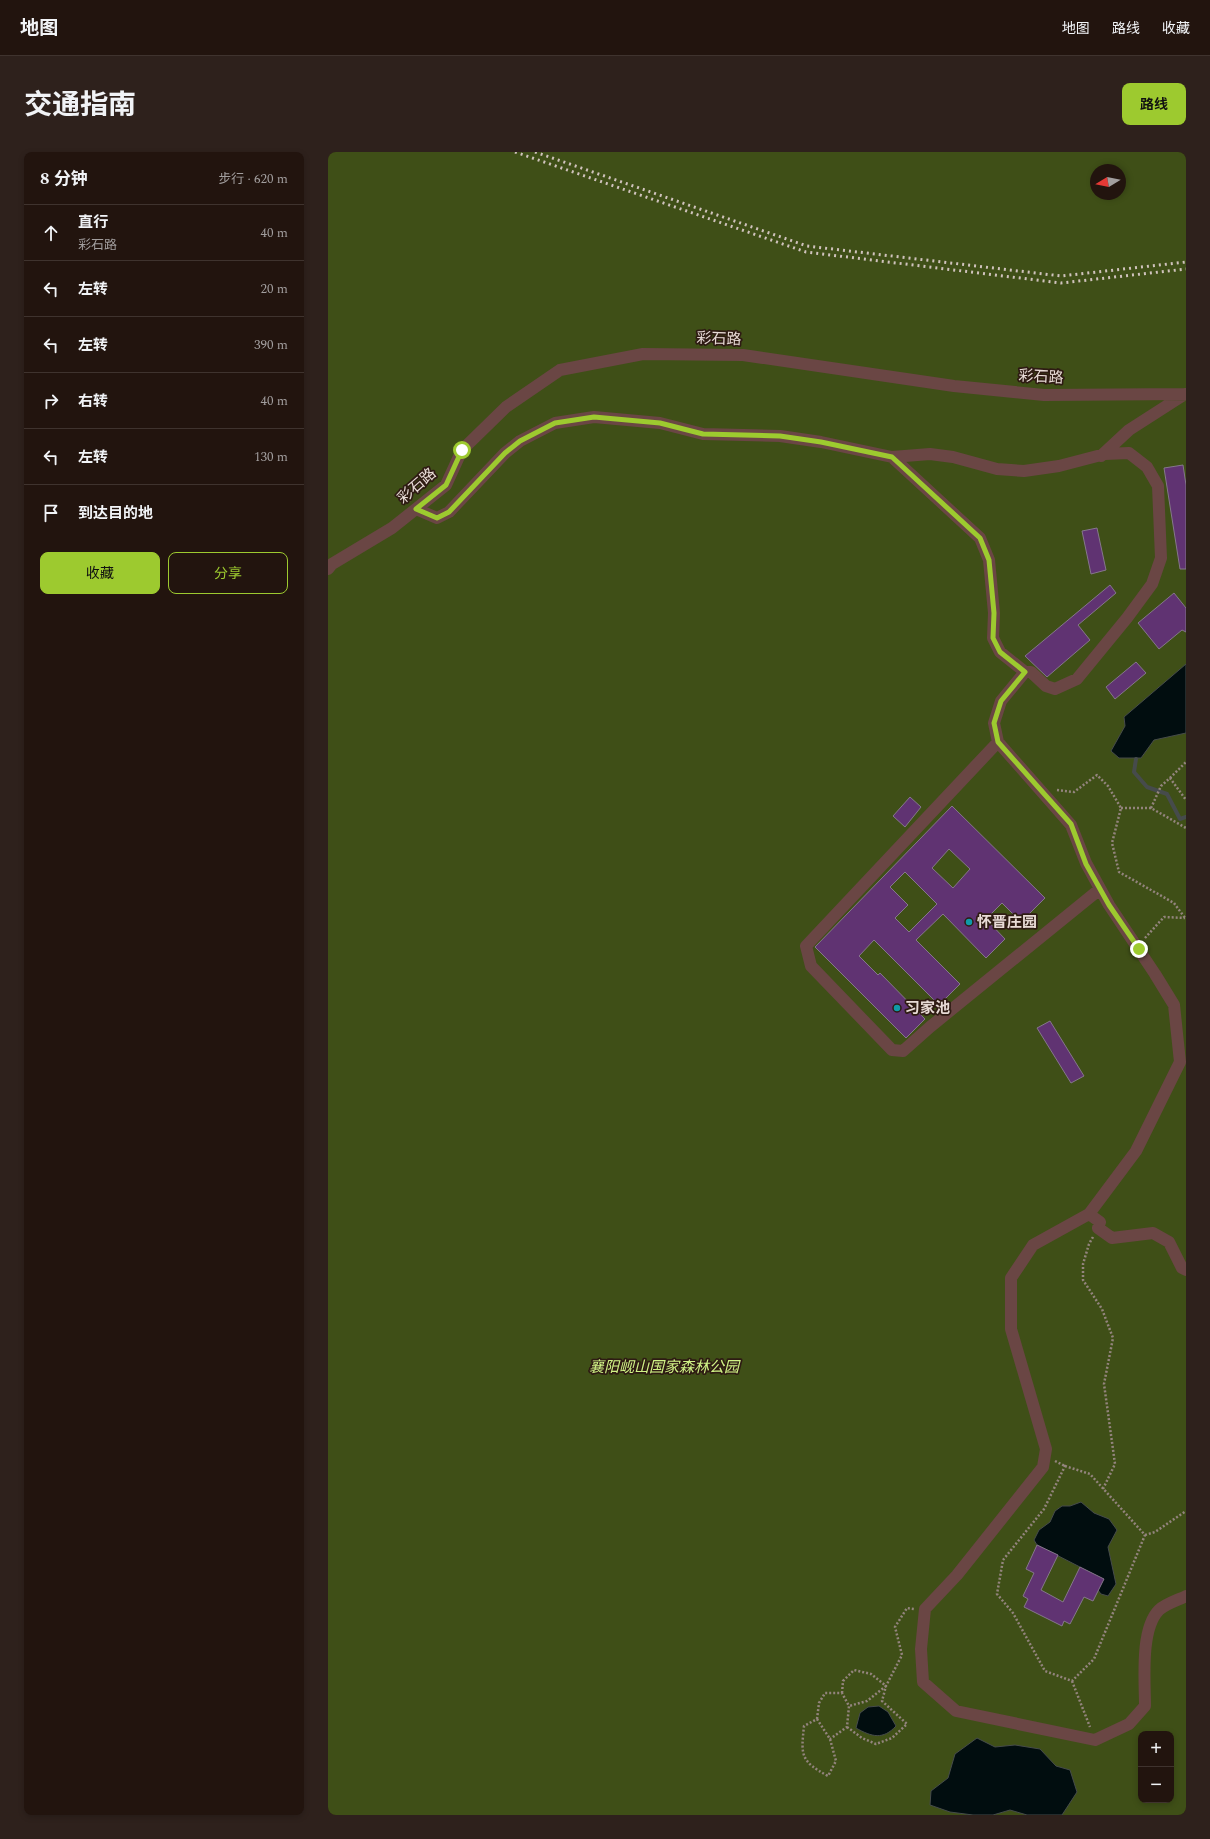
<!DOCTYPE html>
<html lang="zh">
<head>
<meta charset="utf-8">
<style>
	body { margin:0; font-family:Spectral,"Noto Sans SC",serif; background:#2e211c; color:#f1f3f6 }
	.controls { position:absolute; right:12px; bottom:12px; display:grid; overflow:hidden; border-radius:8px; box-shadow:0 2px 6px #0003 }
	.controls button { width:36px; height:36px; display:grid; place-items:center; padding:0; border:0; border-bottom:1px solid #3f332e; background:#22140e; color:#f1f3f6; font:20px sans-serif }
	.compass { position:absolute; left:762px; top:12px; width:36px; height:36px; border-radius:50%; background:#22140e; box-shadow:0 2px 6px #0003; rotate:260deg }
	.stop { position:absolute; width:12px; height:12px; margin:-9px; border:3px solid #9dca2f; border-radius:50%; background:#fff }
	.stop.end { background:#9dca2f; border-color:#fff; box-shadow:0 1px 4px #0008 }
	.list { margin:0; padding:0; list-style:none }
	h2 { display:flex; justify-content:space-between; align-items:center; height:52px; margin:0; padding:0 16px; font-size:17px }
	h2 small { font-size:13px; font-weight:400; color:#a29e9e }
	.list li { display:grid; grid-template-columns:26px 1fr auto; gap:12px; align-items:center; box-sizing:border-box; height:56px; padding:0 16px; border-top:1px solid #3f332e }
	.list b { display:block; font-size:15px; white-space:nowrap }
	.list p { margin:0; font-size:13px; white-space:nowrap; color:#a29e9e }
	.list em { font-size:13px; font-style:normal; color:#a29e9e }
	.actions { display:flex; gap:8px; padding:12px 16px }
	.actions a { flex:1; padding:9px 0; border:1px solid #9dca2f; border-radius:8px; text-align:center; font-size:14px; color:#9dca2f }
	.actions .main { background:#9dca2f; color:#111 }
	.icon { flex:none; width:22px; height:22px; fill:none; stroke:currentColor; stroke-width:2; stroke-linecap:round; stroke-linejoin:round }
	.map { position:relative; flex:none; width:858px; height:1663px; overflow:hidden; border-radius:8px }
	header { display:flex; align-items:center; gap:24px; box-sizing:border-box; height:56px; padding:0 20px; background:#22140e; border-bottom:1px solid #3f332e }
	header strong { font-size:19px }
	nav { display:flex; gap:22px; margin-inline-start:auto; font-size:14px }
	.intro { display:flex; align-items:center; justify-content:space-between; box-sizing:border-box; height:96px; padding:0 24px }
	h1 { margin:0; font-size:28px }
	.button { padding:10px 18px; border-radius:8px; background:#9dca2f; color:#111; font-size:14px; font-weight:700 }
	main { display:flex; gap:24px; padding:0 24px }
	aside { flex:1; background:#22140e; border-radius:8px; box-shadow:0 2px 6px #0003 }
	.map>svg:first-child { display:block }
	.green { fill:#3f4f17; fill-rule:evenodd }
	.water { fill:#010d0f; stroke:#464b4b }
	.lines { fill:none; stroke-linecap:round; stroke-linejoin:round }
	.stream { stroke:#464b4b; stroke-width:4 }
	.building { fill:#603372; stroke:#85778b; fill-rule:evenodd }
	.path { stroke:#93847d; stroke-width:2.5; stroke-dasharray:2 2; stroke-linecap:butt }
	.minor { stroke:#6a4644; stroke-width:12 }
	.rail { stroke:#d0c3bd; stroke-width:3; stroke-dasharray:2 4; stroke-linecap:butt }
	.route { stroke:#9dca2f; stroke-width:5 }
	.culture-dot { fill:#0f9aa8; stroke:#2e1b13; stroke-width:1.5 }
	.labels { text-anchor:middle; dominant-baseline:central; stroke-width:3.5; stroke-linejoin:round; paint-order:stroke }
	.street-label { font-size:15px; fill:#e8dbd6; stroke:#2e1b13 }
	.poi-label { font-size:15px; font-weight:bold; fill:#e8dbd6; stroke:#2e1b13; text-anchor:start }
	.park-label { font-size:15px; font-style:italic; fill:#d0f386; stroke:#2e1b13 }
</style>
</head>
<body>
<header>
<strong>地图</strong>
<nav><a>地图</a><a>路线</a><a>收藏</a></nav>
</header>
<div class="intro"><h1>交通指南</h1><a class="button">路线</a></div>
<main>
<aside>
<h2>8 分钟<small>步行 · 620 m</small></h2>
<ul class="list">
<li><svg class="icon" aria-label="ahead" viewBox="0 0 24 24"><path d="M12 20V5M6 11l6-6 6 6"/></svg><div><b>直行</b><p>彩石路</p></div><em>40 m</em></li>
<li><svg class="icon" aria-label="left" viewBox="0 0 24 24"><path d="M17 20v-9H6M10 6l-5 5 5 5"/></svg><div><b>左转</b></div><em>20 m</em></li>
<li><svg class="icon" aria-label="left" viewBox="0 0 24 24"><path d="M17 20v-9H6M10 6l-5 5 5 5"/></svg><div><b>左转</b></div><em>390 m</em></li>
<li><svg class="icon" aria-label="right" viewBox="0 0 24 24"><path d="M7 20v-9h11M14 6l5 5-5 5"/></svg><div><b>右转</b></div><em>40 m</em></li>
<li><svg class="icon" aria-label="left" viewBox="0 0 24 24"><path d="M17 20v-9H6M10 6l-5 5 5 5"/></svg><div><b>左转</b></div><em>130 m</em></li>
<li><svg class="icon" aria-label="arrive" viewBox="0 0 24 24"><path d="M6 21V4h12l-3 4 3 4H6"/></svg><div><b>到达目的地</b></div></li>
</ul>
<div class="actions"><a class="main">收藏</a><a>分享</a></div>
</aside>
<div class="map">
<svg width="858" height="1663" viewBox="0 0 858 1663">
	<rect width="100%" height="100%" fill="#2e1b13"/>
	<path class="green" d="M0 0H858V1663H0ZM768 18H792V42H768ZM813 1582H843V1648H813Z"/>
	<path class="water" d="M858 512V581L826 588 813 606H791L783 599 797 574 796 565Z
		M753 1350 766 1361 781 1367 789 1378 780 1395 788 1432 780 1444 773 1442 752 1415 709 1393 706 1388 711 1378 722 1370 727 1359 734 1354H742Z
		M551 1554 560 1560 568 1574C555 1588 544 1585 528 1576L532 1561 540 1555Z
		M649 1586 667 1595 687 1593 712 1597 728 1614 742 1618 749 1640 734 1663H699L682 1658 665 1663H645L622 1660 602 1653 603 1639 620 1626 627 1602Z"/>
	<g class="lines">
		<path class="stream" d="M808 607 806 620 819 635 839 642 852 667 858 665"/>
	</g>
	<path class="building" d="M855 313 858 333V417H852L836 316Z
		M769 376 778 418 763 422 754 379Z
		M782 433 788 441 750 473 762 488 719 525 697 504Z
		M846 441 858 456V480L854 478 831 497 810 471Z
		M808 510 818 521 787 547 778 535Z
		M582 645 593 655 577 675 565 664Z
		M624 654 717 746 693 770 674 751 658 767 677 787 658 806 615 762 588 788 632 832 611 853 546 788 531 804 550 823 552 821 597 867 578 886 487 795ZM621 697 642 717 625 736 604 716ZM577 720 609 752 581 780 567 766 580 753 562 735Z
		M722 869 756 924 743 931 709 876Z
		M709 1393 730 1403 713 1438 735 1450 752 1415 776 1427 765 1449 756 1445 742 1472 736 1469 734 1474 696 1455 700 1447 695 1444 706 1421 698 1417Z"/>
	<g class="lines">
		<path class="path" d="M842 626 858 610
			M729 638 746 640 769 623 780 634 793 656 784 691 791 720 846 751 857 766
			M793 656H823L858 676
			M823 656 833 634 842 626 858 648
			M817 786 836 765 857 766
			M765 1085 761 1092 755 1112V1128L774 1157 785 1186 776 1232 787 1312 775 1337
			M727 1309 737 1314
			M737 1314 762 1322 817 1383 766 1507 744 1529 717 1519 685 1461 669 1442 675 1408 716 1357Z
			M817 1383 827 1380 858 1359
			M744 1529 762 1575
			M514 1541 515 1529 526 1518 543 1522 558 1534 539 1549 521 1554
			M489 1567 502 1587 508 1609 500 1624C472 1609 473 1603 476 1574Z
			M489 1567 491 1551 497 1541H514L521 1554 519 1575 502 1587
			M519 1575 534 1586 548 1592 564 1586 579 1572 554 1549 558 1534 574 1503 567 1475 579 1456 586 1457"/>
		<path class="minor" d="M773 304 801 278 857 242
			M564 305 652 386 661 408 666 461 665 486 672 500 697 520
			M88 357 109 366 121 360 177 301 192 289 227 271 266 265 332 271 375 282 452 284 493 290 564 305 602 302 625 305 669 317 696 319 731 314 777 302 801 301 819 315 830 334 833 406 824 432 799 466 749 527 727 537 718 534 703 520H697L673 549 666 571 670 590
			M0 417 4 412 64 376 118 333 134 298 178 255 232 218 315 202 415 203 626 234 716 243 858 242
			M772 737 602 875 575 899 564 898 483 814 478 794 670 590 743 673 758 711 781 753 827 822 846 853 852 910 808 999 761 1062 705 1093 683 1126V1177L718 1297 715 1315 629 1423 597 1457 593 1497 595 1530 628 1559 767 1588 801 1572 817 1554C817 1529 812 1477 831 1458 837 1452 850 1448 858 1444
			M761 1062 772 1070 770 1076 784 1086 825 1081 841 1090 854 1116 858 1118"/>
		<path class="rail" d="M187 0 478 100 733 131 858 117
			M207 0 479 94 733 124 858 110"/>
	</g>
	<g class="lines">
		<path class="route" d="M134 298 118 333 88 357 109 366 121 360 177 301 192 289 227 271 266 265 332 271 375 282 452 284 493 290 564 305 652 386 661 408 666 461 665 486 672 500 697 520 673 549 666 571 670 590 743 672 758 712 781 753 811 797"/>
	</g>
	<g class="culture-dot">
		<circle cx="641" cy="770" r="4"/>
		<circle cx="569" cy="856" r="4"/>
	</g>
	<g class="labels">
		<g class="street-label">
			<text transform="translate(391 187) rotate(2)">彩石路</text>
			<text transform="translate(713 225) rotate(3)">彩石路</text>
			<text transform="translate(89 334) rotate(-41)">彩石路</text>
		</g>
		<g class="poi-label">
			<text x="649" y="770">怀晋庄园</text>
			<text x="577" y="856">习家池</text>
		</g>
		<g class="park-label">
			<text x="336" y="1215">襄阳岘山国家森林公园</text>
		</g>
	</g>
</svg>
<div class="controls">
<button>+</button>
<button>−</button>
</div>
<svg class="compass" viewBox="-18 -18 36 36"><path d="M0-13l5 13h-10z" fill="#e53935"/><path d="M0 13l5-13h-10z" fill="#a29e9e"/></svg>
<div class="stop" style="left:134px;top:298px"></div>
<div class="stop end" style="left:811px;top:797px"></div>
</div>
</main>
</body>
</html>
